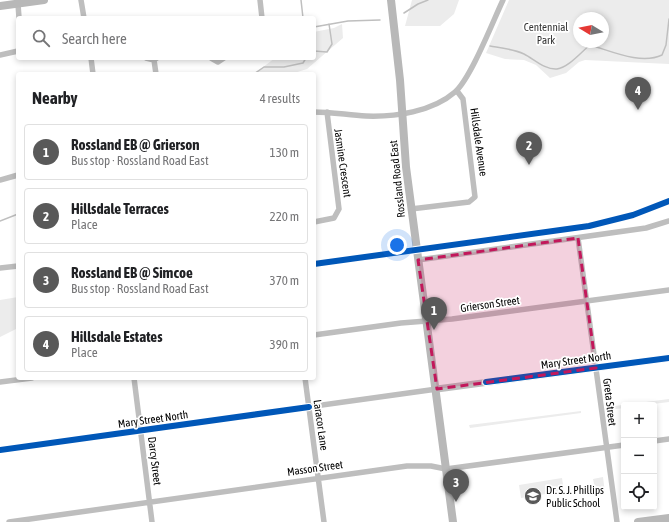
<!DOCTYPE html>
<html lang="en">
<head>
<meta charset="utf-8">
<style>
	body { margin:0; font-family:"Asap Condensed",sans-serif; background:#f2f2f2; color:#202124 }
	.controls { position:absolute; right:12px; bottom:12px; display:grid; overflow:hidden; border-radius:4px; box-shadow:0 2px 6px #0003 }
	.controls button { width:36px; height:36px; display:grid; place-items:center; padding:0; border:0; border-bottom:1px solid #e0e0e0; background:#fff; color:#202124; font:20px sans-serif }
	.compass { position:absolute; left:573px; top:12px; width:36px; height:36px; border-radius:50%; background:#fff; box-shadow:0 2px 6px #0003; rotate:280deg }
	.you { position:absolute; left:397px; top:245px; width:14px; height:14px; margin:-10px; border:3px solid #fff; border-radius:50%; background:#1a73e8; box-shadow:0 0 0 6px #1a73e833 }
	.badge { display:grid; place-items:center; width:26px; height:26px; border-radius:50%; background:#595959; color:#fff; font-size:13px; font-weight:700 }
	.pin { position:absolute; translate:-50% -33px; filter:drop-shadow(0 1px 2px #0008) }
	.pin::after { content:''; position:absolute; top:21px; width:14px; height:12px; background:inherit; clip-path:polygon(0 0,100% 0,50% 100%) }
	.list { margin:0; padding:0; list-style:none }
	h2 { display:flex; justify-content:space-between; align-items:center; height:52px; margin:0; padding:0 16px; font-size:17px }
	h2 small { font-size:13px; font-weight:400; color:#757577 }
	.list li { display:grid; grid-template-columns:26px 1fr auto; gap:12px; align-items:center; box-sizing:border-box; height:56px; margin:0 8px 8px; padding:0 8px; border:1px solid #e0e0e0; border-radius:4px }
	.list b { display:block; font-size:15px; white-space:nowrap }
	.list p { margin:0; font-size:13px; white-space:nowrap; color:#757577 }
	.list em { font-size:13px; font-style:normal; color:#757577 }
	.icon { flex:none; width:22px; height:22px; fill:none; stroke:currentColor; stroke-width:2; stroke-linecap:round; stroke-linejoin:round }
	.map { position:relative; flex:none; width:669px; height:522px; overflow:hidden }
	.search { position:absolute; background:#fff; box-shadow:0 2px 6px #0003; left:16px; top:16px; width:300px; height:44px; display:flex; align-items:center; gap:10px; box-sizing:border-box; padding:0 14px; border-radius:4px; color:#757577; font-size:15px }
	.panel { position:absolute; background:#fff; box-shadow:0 2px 6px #0003; left:16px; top:72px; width:300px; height:308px; border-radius:4px }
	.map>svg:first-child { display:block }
	.green { fill:#ececec; fill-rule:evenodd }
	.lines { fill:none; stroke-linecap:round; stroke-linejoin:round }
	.stream { stroke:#bfbfbf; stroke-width:1.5 }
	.minor { stroke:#bebebe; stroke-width:5.5 }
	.tertiary { stroke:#bebebe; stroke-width:7 }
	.secondary { stroke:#b8b8b8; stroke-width:8 }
	.cycleway-casing { stroke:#fff; stroke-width:8 }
	.cycleway { stroke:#0057b8; stroke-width:6 }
	.marked { fill:#c2185b; fill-opacity:0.2; stroke:#c2185b; stroke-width:3; stroke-dasharray:8 5; stroke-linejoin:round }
	.labels { text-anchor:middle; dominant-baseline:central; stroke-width:3.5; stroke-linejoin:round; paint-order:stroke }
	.park-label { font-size:11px; fill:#333; stroke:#fff }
	.street-label { font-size:11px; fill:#000; stroke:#fff }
	.poi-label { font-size:11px; fill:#000; stroke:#fff; text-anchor:start }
</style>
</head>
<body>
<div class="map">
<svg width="669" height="522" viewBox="0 0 669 522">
	<rect width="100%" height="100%" fill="#fff"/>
	<path class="green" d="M412 0H459L454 14 440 26H405Z
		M509 0H669V64L585 60 579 62 566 73 550 78 536 65 524 60 505 59 486 53ZM579 18H603V42H579Z
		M342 24 343 38 307 69 291 74H254L275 58H314V32L334 28Z
		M18 297V328L0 337V300Z
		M669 399V402L645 405H624V408L608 410 607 407Z
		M581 411V413L470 428 469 425Z
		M603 477 605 493 596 495 593 479Z
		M562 478 564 491 521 498 519 485Z"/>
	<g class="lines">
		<path class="stream" d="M301 0 303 18
			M404 13 418 4 428 0
			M314 27 348 21 380 20
			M490 46C502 48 513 49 524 54 534 59 545 70 557 69 569 67 581 52 590 45 611 51 641 65 662 55L666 45 669 19
			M314 51 327 52 332 44 329 24
			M254 74 264 67H284L303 63 306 58
			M0 221 18 214"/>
		<path class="minor" d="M81 0 84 18
			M260 0 262 18
			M18 4 19 18
			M0 55 18 51
			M91 58 93 74
			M146 58 154 60 157 58
			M211 58 218 62 224 58
			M154 60 156 74
			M314 112C331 112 348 115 366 116 395 117 432 112 455 92 471 78 493 21 503 0
			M0 180 18 175
			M411 209 469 202 475 197 463 99 457 91
			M314 222 334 218 339 209 327 112
			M578 238 617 522
			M418 260 646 228 669 221
			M0 268 18 266
			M314 335 401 323 452 319 669 290
			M134 378 152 522
			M305 378 324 522
			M0 382 32 378
			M654 441 669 439
			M0 450 437 389
			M9 522 407 466H431L446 469 624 445"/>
		<path class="tertiary" d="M437 389 669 358"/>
		<path class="secondary" d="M391 0 400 80 406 167 453 522
			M0 6 44 0
			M638 522 669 518"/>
		<defs>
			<path id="cycleway" d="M314 264 589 226 633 215 669 201
				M486 382 669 358
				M0 450 309 407"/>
		</defs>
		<use href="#cycleway" class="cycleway-casing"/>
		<use href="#cycleway" class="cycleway"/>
	</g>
	<path class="marked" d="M578 238 596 368 437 389 418 260Z"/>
	<defs>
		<symbol id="school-disc" viewBox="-11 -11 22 22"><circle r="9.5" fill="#595959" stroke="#fff"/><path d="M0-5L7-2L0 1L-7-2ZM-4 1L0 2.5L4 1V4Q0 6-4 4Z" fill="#fff"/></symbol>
	</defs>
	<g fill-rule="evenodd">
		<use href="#school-disc" x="523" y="486" width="20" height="20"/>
	</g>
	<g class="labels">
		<g class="park-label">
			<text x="546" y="27">Centennial<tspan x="546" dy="13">Park</tspan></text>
		</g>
		<g class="street-label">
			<text transform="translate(479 142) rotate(82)">Hillsdale Avenue</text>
			<text transform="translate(343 163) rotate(82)">Jasmine Crescent</text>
			<text transform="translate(397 179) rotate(-96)">Rossland Road East</text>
			<text transform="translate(490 304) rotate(-8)">Grierson Street</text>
			<text transform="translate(576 360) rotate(-8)">Mary Street North</text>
			<text transform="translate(610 402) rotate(83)">Greta Street</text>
			<text transform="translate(153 419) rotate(-8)">Mary Street North</text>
			<text transform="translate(321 425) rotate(82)">Laracor Lane</text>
			<text transform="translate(155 461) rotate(83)">Darcy Street</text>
			<text transform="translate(315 468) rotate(-8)">Masson Street</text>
		</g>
		<g class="poi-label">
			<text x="546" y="490">Dr. S. J. Phillips<tspan x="546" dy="13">Public School</tspan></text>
		</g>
	</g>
</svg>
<div class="controls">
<button>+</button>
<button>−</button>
<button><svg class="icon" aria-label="locate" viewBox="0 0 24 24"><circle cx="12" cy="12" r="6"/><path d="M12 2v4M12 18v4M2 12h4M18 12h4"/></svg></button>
</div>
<svg class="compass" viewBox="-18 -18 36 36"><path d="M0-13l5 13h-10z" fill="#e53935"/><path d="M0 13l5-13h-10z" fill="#757577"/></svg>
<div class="you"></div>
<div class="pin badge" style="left:434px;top:330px">1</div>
<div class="pin badge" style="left:529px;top:165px">2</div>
<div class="pin badge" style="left:456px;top:502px">3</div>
<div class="pin badge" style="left:638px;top:110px">4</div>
<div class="search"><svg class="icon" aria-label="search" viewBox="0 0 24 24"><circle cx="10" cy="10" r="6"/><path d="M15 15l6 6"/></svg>Search here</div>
<section class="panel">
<h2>Nearby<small>4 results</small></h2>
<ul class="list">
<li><span class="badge">1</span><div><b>Rossland EB @ Grierson</b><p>Bus stop · Rossland Road East</p></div><em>130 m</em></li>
<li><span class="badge">2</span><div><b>Hillsdale Terraces</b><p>Place</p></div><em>220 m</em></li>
<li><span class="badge">3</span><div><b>Rossland EB @ Simcoe</b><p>Bus stop · Rossland Road East</p></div><em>370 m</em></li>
<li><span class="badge">4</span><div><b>Hillsdale Estates</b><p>Place</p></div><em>390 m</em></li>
</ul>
</section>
</div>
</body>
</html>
